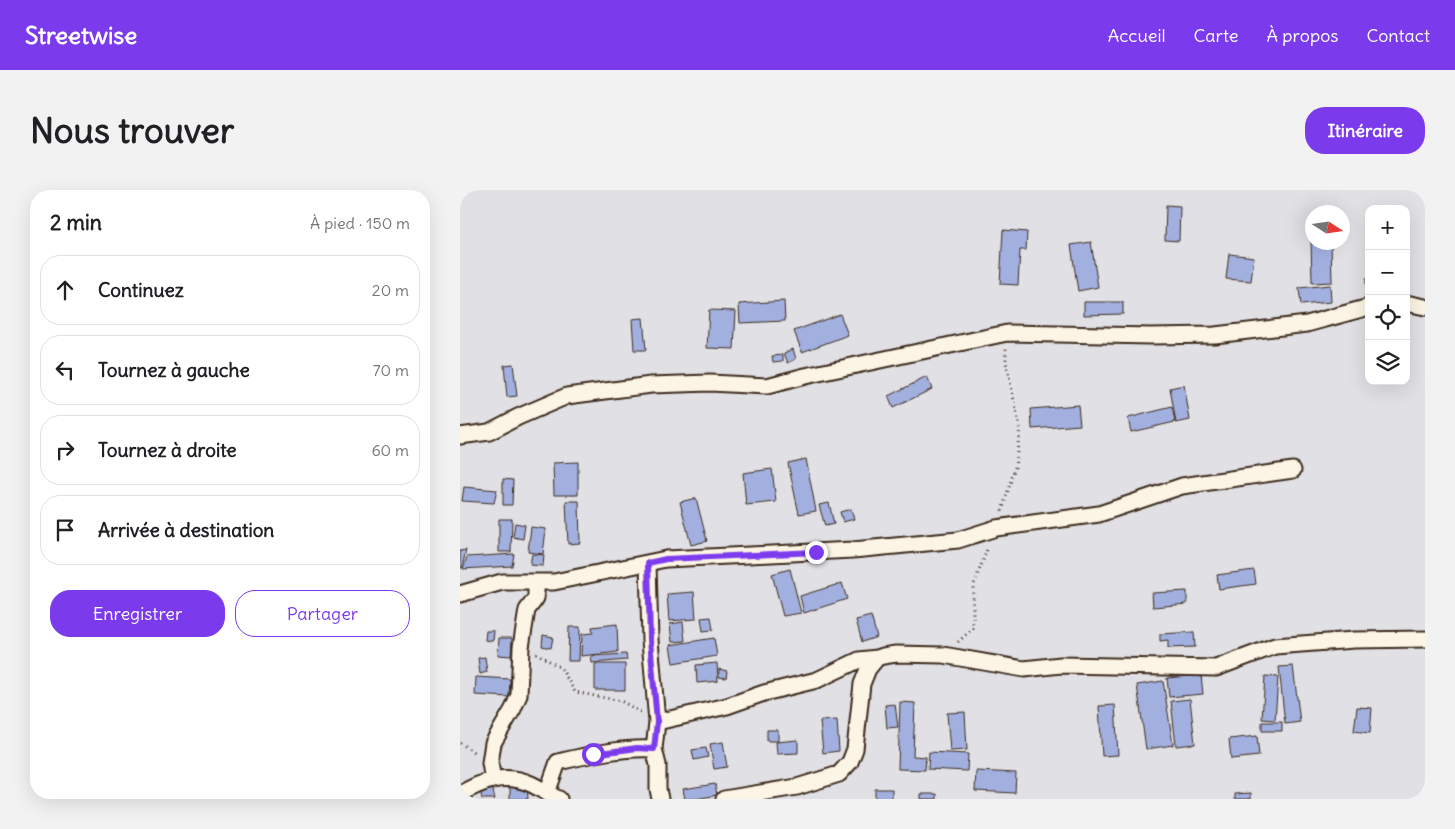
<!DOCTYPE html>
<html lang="fr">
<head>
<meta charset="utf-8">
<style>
	body { margin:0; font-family:Delius,sans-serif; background:#f2f2f2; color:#202124 }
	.controls { position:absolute; right:15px; top:15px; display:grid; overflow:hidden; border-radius:10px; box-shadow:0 5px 20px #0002 }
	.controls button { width:45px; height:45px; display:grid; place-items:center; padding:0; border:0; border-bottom:1px solid #e0e0e0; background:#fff; color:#202124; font:25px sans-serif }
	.compass { position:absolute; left:845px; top:15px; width:45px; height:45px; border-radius:50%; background:#fff; box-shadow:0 5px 20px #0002; rotate:102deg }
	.stop { position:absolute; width:15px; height:15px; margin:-11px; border:4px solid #7c3aed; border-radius:50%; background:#fff }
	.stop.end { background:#7c3aed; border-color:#fff; box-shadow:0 1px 5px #0008 }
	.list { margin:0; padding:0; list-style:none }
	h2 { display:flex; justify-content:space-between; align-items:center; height:65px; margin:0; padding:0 20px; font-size:21px }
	h2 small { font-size:16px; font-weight:400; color:#757577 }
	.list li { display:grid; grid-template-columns:32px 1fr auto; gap:15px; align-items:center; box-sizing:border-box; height:70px; margin:0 10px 10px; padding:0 10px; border:1px solid #e0e0e0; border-radius:20px }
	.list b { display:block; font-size:19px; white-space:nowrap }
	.list em { font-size:16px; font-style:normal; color:#757577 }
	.actions { display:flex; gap:10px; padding:15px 20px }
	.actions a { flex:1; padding:11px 0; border:1px solid #7c3aed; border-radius:20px; text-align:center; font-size:18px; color:#7c3aed }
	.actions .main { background:#7c3aed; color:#fff }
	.icon { flex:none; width:28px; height:28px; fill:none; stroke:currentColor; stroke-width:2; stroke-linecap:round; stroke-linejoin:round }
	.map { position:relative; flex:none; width:965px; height:609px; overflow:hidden; border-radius:20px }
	header { display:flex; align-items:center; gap:30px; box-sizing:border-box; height:70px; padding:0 25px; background:#7c3aed; color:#fff }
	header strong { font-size:24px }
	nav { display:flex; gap:28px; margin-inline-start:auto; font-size:18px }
	.intro { display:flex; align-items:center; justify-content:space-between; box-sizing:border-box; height:120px; padding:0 30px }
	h1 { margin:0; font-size:35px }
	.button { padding:12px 22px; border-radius:20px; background:#7c3aed; color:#fff; font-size:18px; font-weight:700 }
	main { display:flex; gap:30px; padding:0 30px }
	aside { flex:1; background:#fff; border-radius:20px; box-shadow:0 5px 20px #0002 }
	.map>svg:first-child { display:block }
	.building { fill:#a2b0e0; stroke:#3b2a1e }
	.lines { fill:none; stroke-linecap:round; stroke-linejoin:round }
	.street-casing { stroke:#3b2a1e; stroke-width:19 }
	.path { stroke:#3b2a1e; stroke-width:3; stroke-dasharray:1 4; stroke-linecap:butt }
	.street { stroke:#fcf5e5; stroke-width:15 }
	.route { stroke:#7c3aed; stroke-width:6 }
</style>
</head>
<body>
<header>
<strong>Streetwise</strong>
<nav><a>Accueil</a><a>Carte</a><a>À propos</a><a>Contact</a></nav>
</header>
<div class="intro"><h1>Nous trouver</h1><a class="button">Itinéraire</a></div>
<main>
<aside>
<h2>2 min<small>À pied · 150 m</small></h2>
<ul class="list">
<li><svg class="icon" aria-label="ahead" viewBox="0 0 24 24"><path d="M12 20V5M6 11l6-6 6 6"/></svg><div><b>Continuez</b></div><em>20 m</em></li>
<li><svg class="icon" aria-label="left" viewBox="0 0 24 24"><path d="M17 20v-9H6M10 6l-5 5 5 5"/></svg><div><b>Tournez à gauche</b></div><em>70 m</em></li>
<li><svg class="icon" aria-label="right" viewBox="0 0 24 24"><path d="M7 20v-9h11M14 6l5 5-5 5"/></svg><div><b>Tournez à droite</b></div><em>60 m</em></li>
<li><svg class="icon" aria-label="arrive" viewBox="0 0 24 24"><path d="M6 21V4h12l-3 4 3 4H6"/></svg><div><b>Arrivée à destination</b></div></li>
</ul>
<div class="actions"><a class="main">Enregistrer</a><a>Partager</a></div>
</aside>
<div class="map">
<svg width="965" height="609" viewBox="0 0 965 609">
	<rect width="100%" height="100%" fill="#e1e0e4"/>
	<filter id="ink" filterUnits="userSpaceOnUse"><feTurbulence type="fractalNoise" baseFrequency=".02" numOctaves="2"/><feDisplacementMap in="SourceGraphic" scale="10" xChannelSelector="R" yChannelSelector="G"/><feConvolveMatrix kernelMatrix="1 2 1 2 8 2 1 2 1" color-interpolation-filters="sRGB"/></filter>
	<g filter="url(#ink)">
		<path class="building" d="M706 15 720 16 719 51 705 50Z
			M543 40 567 42 566 60H560L558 95 540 94Z
			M852 48V52H871L872 92 852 93 851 49Z
			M631 52 638 97 618 101 611 55Z
			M769 64 794 67 791 91 766 89Z
			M906 88H909V100H906Z
			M870 95 871 112 841 115 839 98Z
			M324 111 325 131 280 133 279 114Z
			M624 112H663V124L624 125Z
			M249 120 276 121 274 159 247 158Z
			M380 124 388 145 342 162 334 141Z
			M183 128 186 160H174L172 129Z
			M333 159 336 169 328 173 324 163Z
			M323 165V171L313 172 312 166Z
			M53 174 57 206 47 207 44 175Z
			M467 187 472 199 433 218 428 206Z
			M724 195 730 230 716 233 710 198Z
			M618 215 620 235 572 239 571 219Z
			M712 217 715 232 671 242 668 228Z
			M346 269 356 321 339 324 328 273Z
			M118 272V305H94L93 273Z
			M312 279 316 312 286 315 283 283Z
			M43 289 53 290 52 315H43Z
			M4 297 37 300 34 313 2 311Z
			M236 308 247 351 231 355 220 312Z
			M106 311H119L120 353 108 354Z
			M369 313 374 334 365 336 359 315Z
			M391 319 394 329 383 332 380 322Z
			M39 329H52L51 362H39Z
			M55 333 65 335 63 349 53 347Z
			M71 337 86 339 83 364 68 362Z
			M6 360 2 378H0V361Z
			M54 364 52 376 3 379 7 367Z
			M72 364 84 365 83 376 70 375Z
			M330 379 341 423 323 426 312 384Z
			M794 380 796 394 759 399 757 385Z
			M382 393 387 409 344 423 340 406Z
			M727 401V414L693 417 692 403Z
			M234 402 236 429 209 431 207 404Z
			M411 426 417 447 402 452 396 430Z
			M251 427 253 440 243 441 241 428Z
			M223 432 225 451 212 452 210 434Z
			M157 434 158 462 121 466 122 444 133 443 132 437Z
			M109 437H120L119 471H108Z
			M26 441H34L33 451 25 450Z
			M734 442 735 457 708 458V450L700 451V444Z
			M83 445 93 447 91 458 82 456Z
			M39 448H52L51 466 38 465Z
			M254 448 257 466 213 473 210 455Z
			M166 464 167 470 132 473 131 466Z
			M25 467 27 482 20 484 18 468Z
			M257 473 258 491 237 493 236 475Z
			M135 474H165V500H135Z
			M833 476 840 532 825 534 819 477Z
			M259 479 267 481 266 488 259 487Z
			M741 485 743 504 709 507 707 488Z
			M805 486 818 487 815 530 802 529Z
			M16 487 50 489 49 507 15 505Z
			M703 491 713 555 686 559 677 495Z
			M730 509 735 554 716 556 711 511Z
			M440 512 455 513 453 566 466 567 465 580 438 579Z
			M435 514 438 537 427 538 425 515Z
			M655 515 658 565 642 566 639 516Z
			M897 517 912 518 910 543 894 541Z
			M505 522 507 560 490 561 487 523Z
			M377 530 379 561 363 563 360 531Z
			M802 532H822V541H802Z
			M307 540H318V551H307Z
			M797 546 799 566 771 569 769 549Z
			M338 550V563L317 564 316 552Z
			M263 552 267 577 254 579 250 554Z
			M246 558 248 567 234 570 232 560Z
			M469 562 508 564 507 581 468 579Z
			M516 581 556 583 555 603 515 601Z
			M255 594 257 605 236 609H225L223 599Z
			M67 595 68 609H50V596Z
			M32 596 35 609H22L20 599Z
			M415 599H432V609H415Z
			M791 603V609H775V604Z
			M461 604H477V609H461Z"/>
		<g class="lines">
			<defs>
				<path id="street" d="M946 113 965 117
					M0 246 29 242 58 227 107 206 191 195 250 193 307 196 345 186 547 143 690 146 755 145 847 134 909 117
					M188 373 190 450 197 532 194 559 198 575V599L200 609
					M0 404 42 392H94L206 369 393 360 498 350 536 338 639 324 722 296 833 280
					M197 532 267 516 304 503 357 490 399 470 417 468
					M33 590 30 573 33 553 53 519 59 505 61 457 67 420 76 408V392
					M87 603 98 572C129 565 162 557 194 559
					M0 604C23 591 45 582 71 594 80 598 89 605 99 609
					M264 609 337 597 379 584 390 572 395 559 402 494 408 479 417 468 423 466 436 464 483 465 564 479 601 475 756 478 815 456 894 450 965 449"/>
			</defs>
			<use href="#street" class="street-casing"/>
			<path class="path" d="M542 321 555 277 560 239 546 172V158
				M498 452 513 438V397L528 357
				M76 463 101 478 115 502 161 511 182 523
				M0 553 15 563"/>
			<use href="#street" class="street"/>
		</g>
	</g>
	<g class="lines" filter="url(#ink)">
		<path class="route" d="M133 564 177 558 194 559 197 532 190 450 188 373 206 369 356 362"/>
	</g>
</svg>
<div class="controls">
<button>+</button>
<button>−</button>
<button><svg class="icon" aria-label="locate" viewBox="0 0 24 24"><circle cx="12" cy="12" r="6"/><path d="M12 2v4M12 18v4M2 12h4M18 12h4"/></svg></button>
<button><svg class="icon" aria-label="layers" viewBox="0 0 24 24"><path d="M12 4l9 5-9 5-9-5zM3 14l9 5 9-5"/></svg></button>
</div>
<svg class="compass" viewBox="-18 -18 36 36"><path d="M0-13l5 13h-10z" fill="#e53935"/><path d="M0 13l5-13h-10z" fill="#757577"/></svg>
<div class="stop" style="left:133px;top:564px"></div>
<div class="stop end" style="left:356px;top:362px"></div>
</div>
</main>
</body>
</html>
